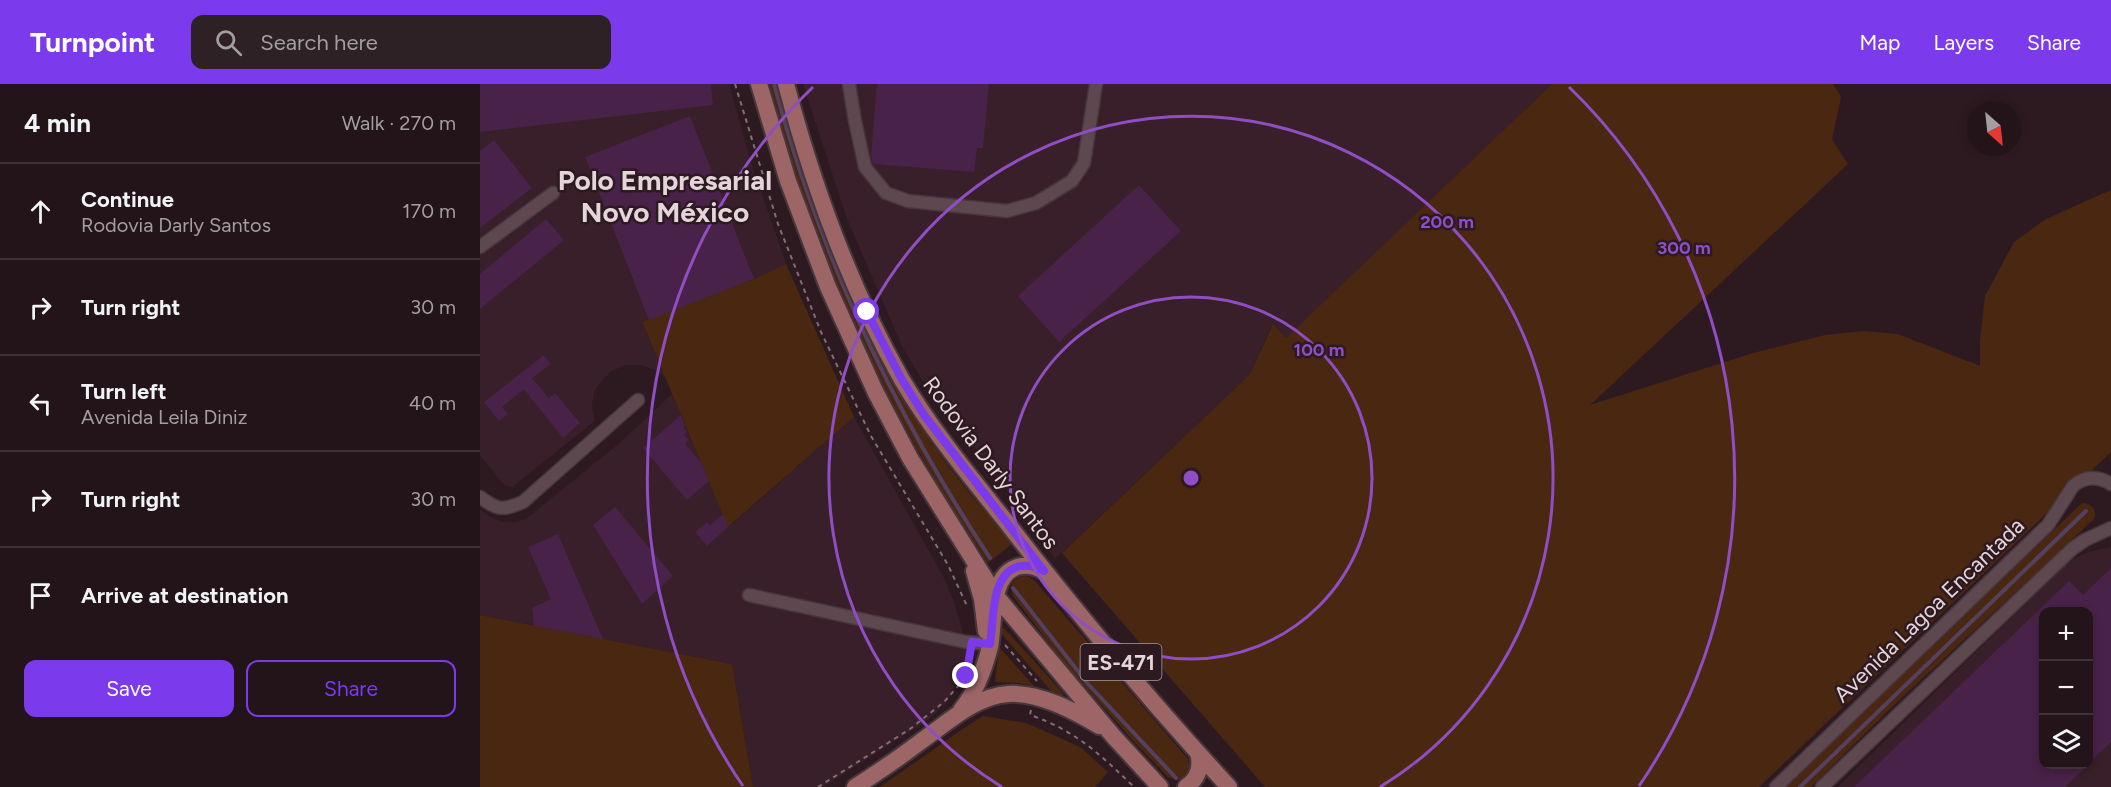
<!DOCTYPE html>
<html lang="en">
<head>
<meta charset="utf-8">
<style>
	body { margin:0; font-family:Figtree,sans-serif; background:#2e2126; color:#f1f3f6 }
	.controls { position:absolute; right:18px; bottom:18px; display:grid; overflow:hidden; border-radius:12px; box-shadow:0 3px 9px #0003 }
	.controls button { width:54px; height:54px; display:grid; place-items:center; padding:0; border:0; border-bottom:2px solid #3f3338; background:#221419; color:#f1f3f6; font:30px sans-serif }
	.compass { position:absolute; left:1487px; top:18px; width:54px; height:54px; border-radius:50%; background:#221419; box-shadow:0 3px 9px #0003; rotate:153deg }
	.stop { position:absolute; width:18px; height:18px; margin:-14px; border:4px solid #7c3aed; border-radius:50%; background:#fff }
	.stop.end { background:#7c3aed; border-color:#fff; box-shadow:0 2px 6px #0008 }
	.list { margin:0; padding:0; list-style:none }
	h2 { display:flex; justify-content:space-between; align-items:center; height:78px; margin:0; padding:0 24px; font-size:26px }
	h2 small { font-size:20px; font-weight:400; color:#a29ea2 }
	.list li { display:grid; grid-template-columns:39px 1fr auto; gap:18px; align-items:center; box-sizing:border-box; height:96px; padding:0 24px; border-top:2px solid #3f3338 }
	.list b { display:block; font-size:22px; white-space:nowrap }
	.list p { margin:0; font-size:20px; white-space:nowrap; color:#a29ea2 }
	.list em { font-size:20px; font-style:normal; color:#a29ea2 }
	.actions { display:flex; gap:12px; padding:18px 24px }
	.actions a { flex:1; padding:14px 0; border:2px solid #7c3aed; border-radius:12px; text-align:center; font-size:21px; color:#7c3aed }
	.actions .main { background:#7c3aed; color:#fff }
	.icon { flex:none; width:33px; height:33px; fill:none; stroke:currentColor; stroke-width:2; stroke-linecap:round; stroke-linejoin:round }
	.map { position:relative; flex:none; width:1631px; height:703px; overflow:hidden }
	header { display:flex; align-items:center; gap:36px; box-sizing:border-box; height:84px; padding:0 30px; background:#7c3aed; color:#fff }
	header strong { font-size:28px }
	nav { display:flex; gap:33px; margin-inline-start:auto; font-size:21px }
	.search { width:420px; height:54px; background:#2e2126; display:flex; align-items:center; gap:15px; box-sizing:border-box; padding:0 21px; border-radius:12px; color:#a29ea2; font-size:22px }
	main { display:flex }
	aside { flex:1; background:#221419 }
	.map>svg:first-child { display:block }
	.built { fill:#391f29; fill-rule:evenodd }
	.green { fill:#4a2711 }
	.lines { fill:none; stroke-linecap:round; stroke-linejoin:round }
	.stream { stroke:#53415f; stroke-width:4 }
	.building { fill:#482248 }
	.minor-casing { stroke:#46373c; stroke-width:15 }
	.major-casing { stroke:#46373c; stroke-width:20 }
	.path { stroke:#806f74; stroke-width:2; stroke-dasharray:4.5 4.5; stroke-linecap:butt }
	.minor { stroke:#5e4850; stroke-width:12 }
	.major { stroke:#9d6566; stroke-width:16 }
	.route { stroke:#7c3aed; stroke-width:8 }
	.ring { fill:none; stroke:#904ec4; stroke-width:3 }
	.labels { text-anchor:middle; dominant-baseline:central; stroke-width:5; stroke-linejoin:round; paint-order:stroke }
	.shield { fill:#2d1a21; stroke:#ac9da2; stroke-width:1.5 }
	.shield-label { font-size:21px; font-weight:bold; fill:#e3d5d9 }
	.street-label { font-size:22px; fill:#e3d5d9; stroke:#2d1a21 }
	.district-label { font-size:28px; font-weight:bold; fill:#e3d5d9; stroke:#2d1a21 }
	.centre { fill:#904ec4; stroke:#2d1a21; stroke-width:3 }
	.ring-label { font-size:18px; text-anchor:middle; font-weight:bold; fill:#904ec4; stroke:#2d1a21; stroke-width:5; stroke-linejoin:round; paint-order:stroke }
</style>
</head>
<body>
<header>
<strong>Turnpoint</strong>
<div class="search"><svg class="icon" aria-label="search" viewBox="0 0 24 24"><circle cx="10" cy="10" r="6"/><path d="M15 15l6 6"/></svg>Search here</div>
<nav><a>Map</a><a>Layers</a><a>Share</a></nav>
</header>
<main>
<aside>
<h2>4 min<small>Walk · 270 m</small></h2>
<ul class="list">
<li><svg class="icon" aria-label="ahead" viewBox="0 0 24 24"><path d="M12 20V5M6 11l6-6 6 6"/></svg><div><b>Continue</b><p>Rodovia Darly Santos</p></div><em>170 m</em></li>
<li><svg class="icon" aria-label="right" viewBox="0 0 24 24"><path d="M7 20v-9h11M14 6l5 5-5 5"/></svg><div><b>Turn right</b></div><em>30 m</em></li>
<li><svg class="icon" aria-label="left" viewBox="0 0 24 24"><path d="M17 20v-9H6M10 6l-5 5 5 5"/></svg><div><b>Turn left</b><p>Avenida Leila Diniz</p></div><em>40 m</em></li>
<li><svg class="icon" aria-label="right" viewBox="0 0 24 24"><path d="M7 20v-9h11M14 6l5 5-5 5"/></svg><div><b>Turn right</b></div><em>30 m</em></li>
<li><svg class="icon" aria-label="arrive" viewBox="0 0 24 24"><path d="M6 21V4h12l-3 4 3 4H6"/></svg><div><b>Arrive at destination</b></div></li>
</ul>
<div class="actions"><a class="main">Save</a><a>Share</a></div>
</aside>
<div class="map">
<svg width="1631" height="703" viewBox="0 0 1631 703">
	<rect width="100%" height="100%" fill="#2d1a21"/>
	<path class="built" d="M0 0H249L272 81 306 180 274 195 162 238 185 294 174 285 160 281H146L132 287 122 296 114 308 112 322 115 337 32 403 24 401 0 371Z
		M323 0H1072L806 255 792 241 770 290 575 475 549 441 527 406 479 343 457 321 423 264 367 135Z
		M192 310 249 443 374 333 464 494 475 521 488 567 486 585 466 619 448 636 343 703H273L252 580 0 531V426L10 433 22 438H36L46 435 142 357Z
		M1631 463V703H1358L1583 483 1601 471 1612 467ZM1564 528H1608V680H1564Z"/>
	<path class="green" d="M289 0H299L405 282C441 352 482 401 532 460L508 479C408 332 335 171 289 0Z
		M1072 0H1353L1361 13 1352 55 1368 80 1110 321 1273 269 1345 251 1384 247 1418 250 1500 282V256L1505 212 1534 158 1566 135 1631 106V368L1279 703H785L582 469 770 290 793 240 806 254Z
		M306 180 374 333 248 443 162 238 274 195Z
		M1602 419C1611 419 1618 426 1614 435L1411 624 1331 703H1306Z
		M547 492 554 496 708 675 710 686 704 695 696 696 688 693 656 660 589 585 533 512C528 500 535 492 547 492Z
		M0 531 252 580 273 703H0Z
		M524 544 584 610 582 613 571 607 520 548 521 545Z
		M519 563 554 602 538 599 515 598Z
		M503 632 546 639 600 663 628 688 615 703H400L484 644Z"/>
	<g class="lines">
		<path class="stream" d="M294 0C339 170 413 327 510 474
			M533 504 608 600 696 694
			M1320 703 1606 427"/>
	</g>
	<path class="building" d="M0 0H231L233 21 0 48Z
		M397 0H509L503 64H497L494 88 393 80 391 72Z
		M210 32 274 195 169 236 105 73Z
		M14 56 52 104 0 144V67Z
		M659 101 701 147 579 258 538 212Z
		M66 135 84 156 0 225V190Z
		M64 271 71 280 52 294 69 314 75 309 100 339 83 354 44 305 22 323 28 330 19 337 4 318Z
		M201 331 205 342 204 344 207 348 204 351 209 356 205 360 221 378 229 397 207 416 163 364Z
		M135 423 193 492 162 520 113 441Z
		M243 430 248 443 227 462 215 448 227 438 230 441Z
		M78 450 123 555 54 542 52 524 71 515 48 463Z
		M1631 484V658L1608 680V528H1563V681H1608L1585 703H1374L1589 497 1603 511Z"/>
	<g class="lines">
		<defs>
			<path id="minor" d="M369 0 375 37 385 83 406 109 428 117 527 127 556 119 592 97 604 79 616 0
				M0 163 73 109
				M0 413C17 426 23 427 43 418L158 316
				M269 511 486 558 510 560
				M1296 703 1568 441 1593 402C1605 392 1618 392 1631 400
				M1342 703 1592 465 1605 456 1631 444"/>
			<path id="major" d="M279 0 308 97 348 203 395 307 430 374 516 512 634 653 680 703
				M306 0C333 102 370 204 422 296 451 345 488 390 524 435 595 527 670 617 749 703
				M494 487 502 515 506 547
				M481 626C496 608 504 586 510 563 515 539 509 492 537 483 547 480 555 482 564 487
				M375 703C397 689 419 674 440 658 466 640 495 612 528 610 559 608 593 626 619 642
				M706 703C718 695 722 683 718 669"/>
		</defs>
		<use href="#minor" class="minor-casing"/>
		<use href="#major" class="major-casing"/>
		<path class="path" d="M255 0 298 140 341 248 391 352 468 481 488 524
			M525 561 557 597
			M551 626 550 631C595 646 621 671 654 703
			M338 703 430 645 464 618 480 600"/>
		<use href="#minor" class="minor"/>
		<use href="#major" class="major"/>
	</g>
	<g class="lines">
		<path class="route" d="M387 228 421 294 444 331 564 487C555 482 547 480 537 483 510 492 514 537 510 560L492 558 486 592"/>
	</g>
	<g class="ring">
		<circle cx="711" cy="394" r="181"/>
		<path d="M522 703A362 362 0 1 1 900 703"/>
		<path d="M263 702A544 544 0 0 1 333 3M1089 3A544 544 0 0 1 1159 702"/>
	</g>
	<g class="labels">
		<rect class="shield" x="600.5" y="560" width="81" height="36" rx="4.5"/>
		<g class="shield-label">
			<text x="641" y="578">ES-471</text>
		</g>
		<g class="street-label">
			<text transform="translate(511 379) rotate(53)">Rodovia Darly Santos</text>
			<text transform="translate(1449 526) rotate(-44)">Avenida Lagoa Encantada</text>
		</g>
		<g class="district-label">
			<text x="185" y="96">Polo Empresarial<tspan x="185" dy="32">Novo México</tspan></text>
		</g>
	</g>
	<circle cx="711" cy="394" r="9" class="centre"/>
	<g class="ring-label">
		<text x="967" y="144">200 m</text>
		<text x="1204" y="170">300 m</text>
		<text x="839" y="272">100 m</text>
	</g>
</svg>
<div class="controls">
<button>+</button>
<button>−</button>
<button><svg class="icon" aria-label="layers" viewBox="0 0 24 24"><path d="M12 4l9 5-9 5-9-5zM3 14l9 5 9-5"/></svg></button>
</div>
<svg class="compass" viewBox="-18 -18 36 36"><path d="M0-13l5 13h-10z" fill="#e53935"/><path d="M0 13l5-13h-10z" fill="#a29ea2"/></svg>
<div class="stop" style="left:387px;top:228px"></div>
<div class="stop end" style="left:486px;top:592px"></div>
</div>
</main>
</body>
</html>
